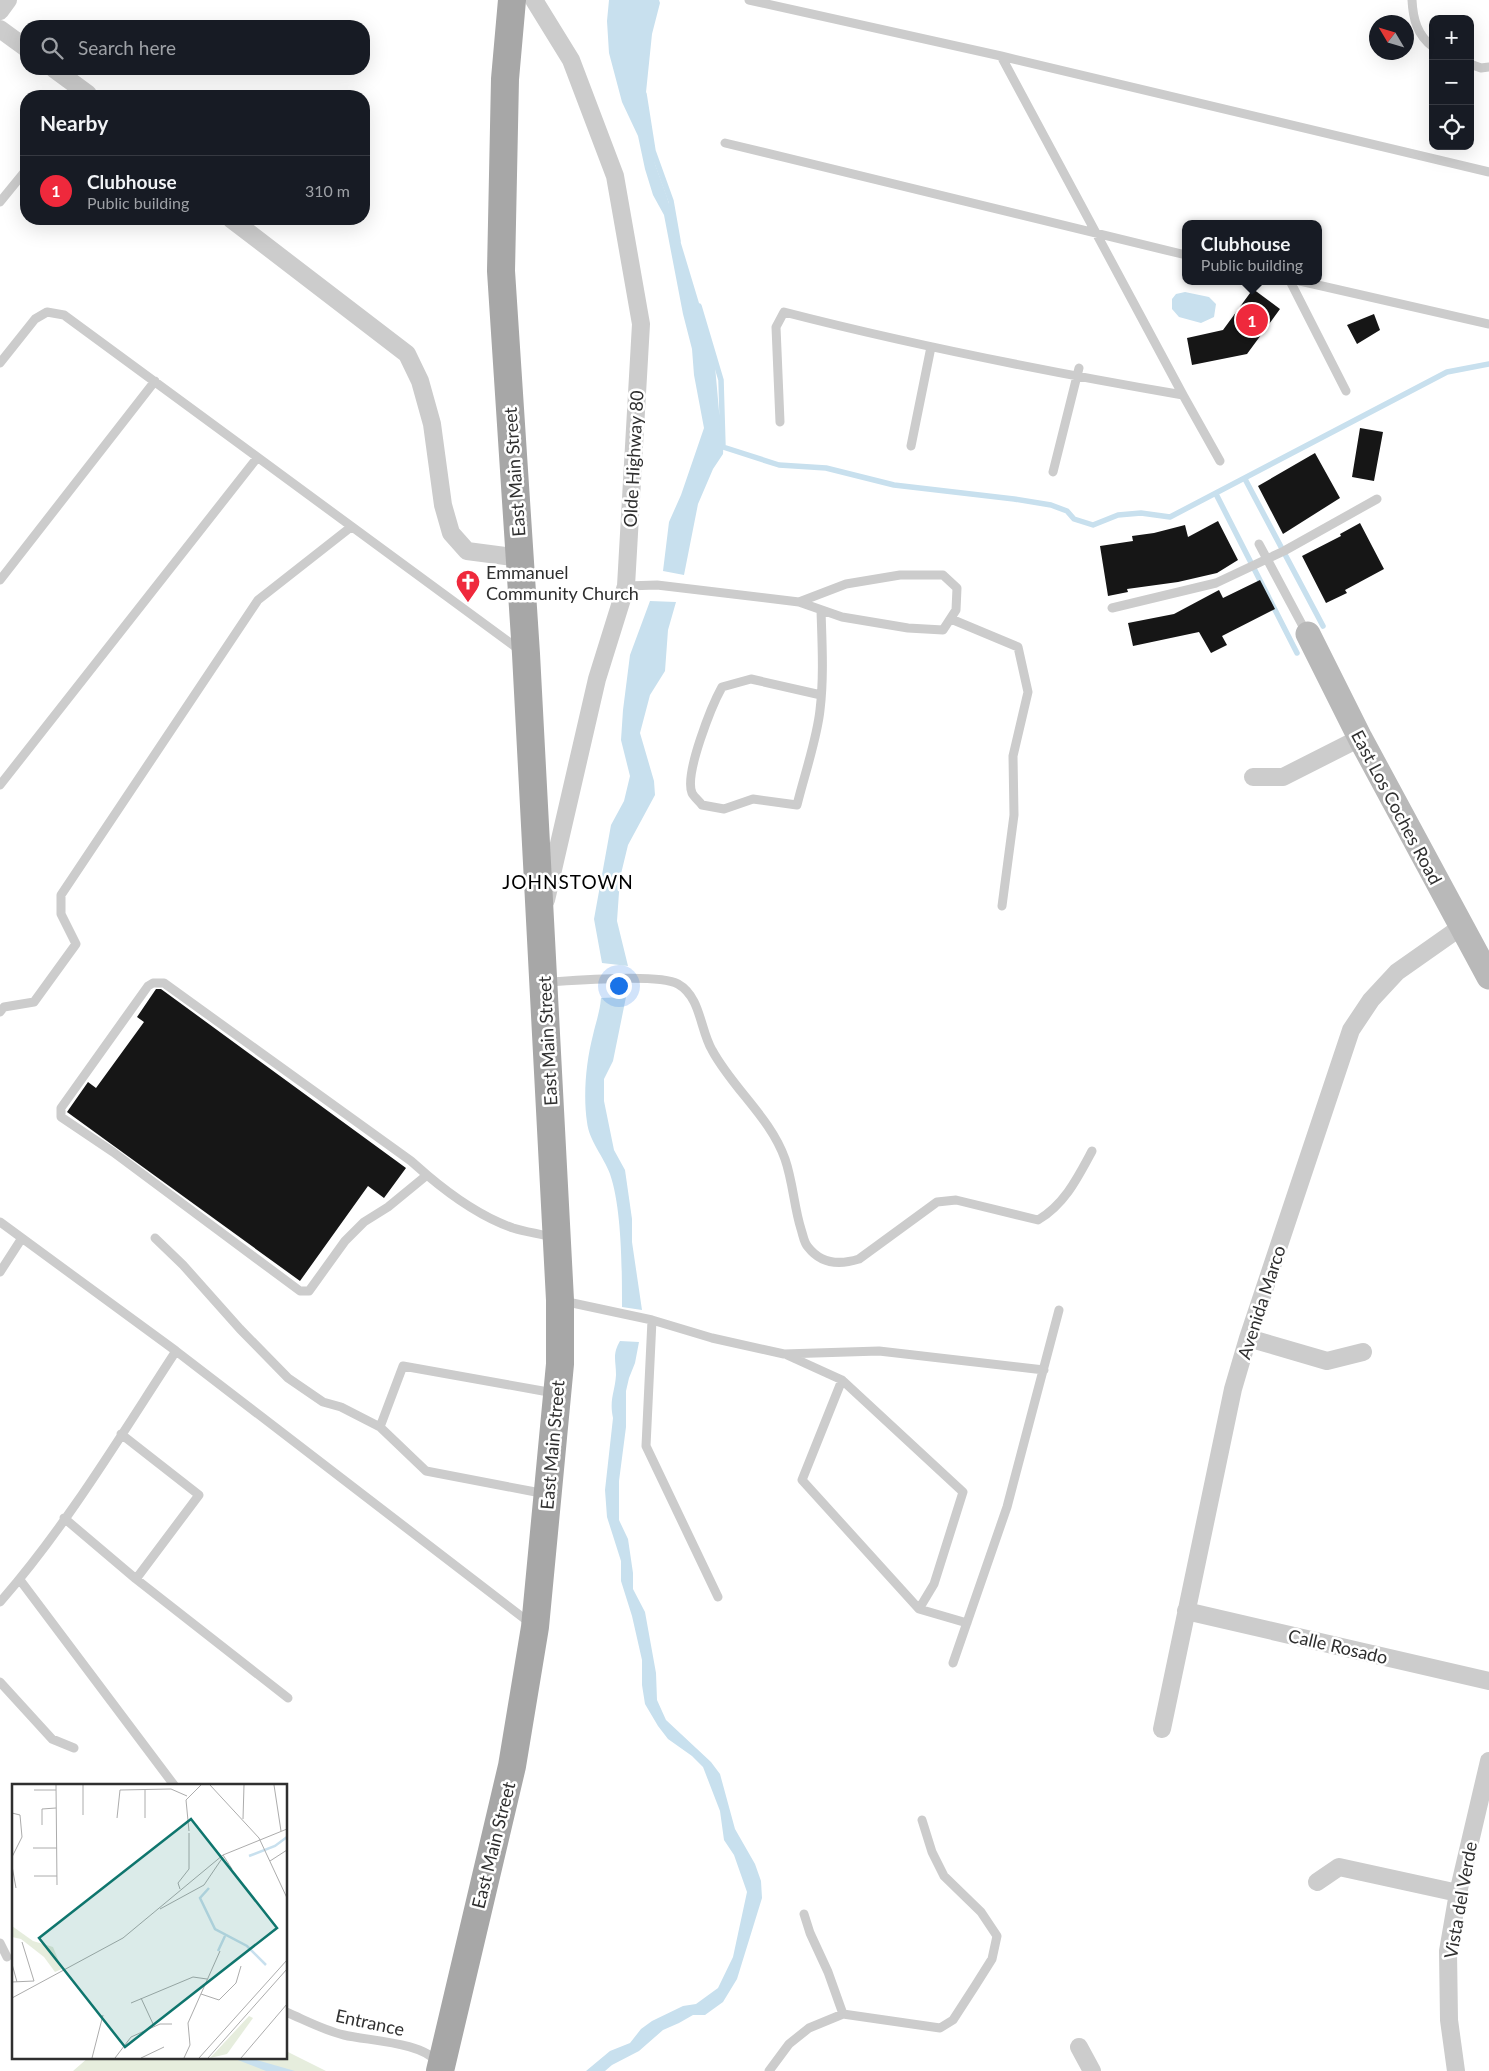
<!DOCTYPE html>
<html lang="en">
<head>
<meta charset="utf-8">
<style>
	body { margin:0; font-family:Lato,sans-serif; background:#242831; color:#f1f3f6 }
	.controls { position:absolute; right:15px; top:15px; display:grid; overflow:hidden; border-radius:10px; box-shadow:0 5px 20px #0002 }
	.controls button { width:45px; height:45px; display:grid; place-items:center; padding:0; border:0; border-bottom:1px solid #363941; background:#171b24; color:#f1f3f6; font:25px sans-serif }
	.compass { position:absolute; left:1369px; top:15px; width:45px; height:45px; border-radius:50%; background:#171b24; box-shadow:0 5px 20px #0002; rotate:308deg }
	.you { position:absolute; left:618px; top:985px; width:18px; height:18px; margin:-12px; border:4px solid #fff; border-radius:50%; background:#1a73e8; box-shadow:0 0 0 8px #1a73e833 }
	.badge { display:grid; place-items:center; width:32px; height:32px; border-radius:50%; background:#ef293c; color:#fff; font-size:16px; font-weight:700 }
	.pin { position:absolute; translate:-50% -50%; border:2px solid #fff; box-shadow:0 1px 5px #0006 }
	.popup { position:absolute; left:1182px; top:220px; width:140px; height:65px; box-sizing:border-box; display:grid; place-content:center; border-radius:10px; background:#171b24; filter:drop-shadow(0 1px 4px #0005); font-size:16px; white-space:nowrap; color:#9ea1a6 }
	.popup b { font-size:19px; color:#f1f3f6 }
	.popup::after { content:''; position:absolute; left:50%; top:100%; margin-left:-10px; border:10px solid transparent; border-top-color:#171b24 }
	.list { margin:0; padding:0; list-style:none }
	h2 { display:flex; justify-content:space-between; align-items:center; height:65px; margin:0; padding:0 20px; font-size:21px }
	h2 small { font-size:16px; font-weight:400; color:#9ea1a6 }
	.list li { display:grid; grid-template-columns:32px 1fr auto; gap:15px; align-items:center; box-sizing:border-box; height:70px; padding:0 20px; border-top:1px solid #363941 }
	.list b { display:block; font-size:19px; white-space:nowrap }
	.list p { margin:0; font-size:16px; white-space:nowrap; color:#9ea1a6 }
	.list em { font-size:16px; font-style:normal; color:#9ea1a6 }
	.icon { flex:none; width:28px; height:28px; fill:none; stroke:currentColor; stroke-width:2; stroke-linecap:round; stroke-linejoin:round }
	.map { position:relative; flex:none; width:1489px; height:2071px; overflow:hidden }
	.search { position:absolute; background:#171b24; box-shadow:0 5px 20px #0002; left:20px; top:20px; width:350px; height:55px; display:flex; align-items:center; gap:12px; box-sizing:border-box; padding:0 18px; border-radius:20px; color:#9ea1a6; font-size:19px }
	.panel { position:absolute; background:#171b24; box-shadow:0 5px 20px #0002; left:20px; top:90px; width:350px; height:135px; border-radius:20px }
	.map>svg:first-child { display:block }
	.green { fill:#e6eddd }
	.water { fill:#c8e0ee }
	.lines { fill:none; stroke-linecap:round; stroke-linejoin:round }
	.stream { stroke:#c8e0ee; stroke-width:5.5 }
	.building { fill:#161616 }
	.lane { stroke:#ccc; stroke-width:9 }
	.street { stroke:#ccc; stroke-width:18 }
	.secondary { stroke:#b9b9b9; stroke-width:25 }
	.primary { stroke:#a7a7a7; stroke-width:28 }
	.labels { text-anchor:middle; dominant-baseline:central; stroke-width:5; stroke-linejoin:round; paint-order:stroke }
	.street-label { font-size:18px; fill:#2f2f2f; stroke:#fff }
	.poi-label { font-size:18px; fill:#2f2f2f; stroke:#fff; text-anchor:start }
	.neighbourhood-label { font-size:19px; letter-spacing:1px; fill:#000; stroke:#fff }
	.inset-river { fill:none; stroke:#c8e0ee; stroke-width:2.5 }
	.inset-road { fill:none; stroke:#acacac; stroke-width:1 }
	.view { fill:#0f766e; fill-opacity:0.15; stroke:#0f766e; stroke-width:2.5 }
	.inset-edge { fill:none; stroke:#2f2f2f; stroke-width:2.5 }
</style>
</head>
<body>
<div class="map">
<svg width="1489" height="2071" viewBox="0 0 1489 2071">
	<rect width="100%" height="100%" fill="#fff"/>
	<path class="green" d="M286 2051 326 2071H73L89 2057H286Z"/>
	<path class="water" d="M609 0H659L660 3 652 34 645 102 655 164 667 197 702 313 715 366 719 411 724 434 723 454 713 469 698 504 684 575 663 571 669 522 681 495 704 428 694 375 692 349 683 314 664 215 653 195 645 169 638 136 622 102 609 53 607 21Z
		M1185 292 1209 297 1216 304 1214 317 1201 323 1179 317 1172 309V299L1176 294Z
		M650 601 676 602 668 630 665 671 650 695 640 733 654 781 655 795 628 845 620 878 617 921 628 966 602 963 594 919 611 825 624 801 630 776 621 740 623 710 630 655Z
		M626 997 613 1061 604 1079V1101L614 1150 625 1170 632 1219V1242L642 1310 622 1307C622 1270 622 1209 610 1174 604 1157 589 1141 587 1122 583 1095 586 1062 593 1035 596 1022 600 1011 601 998Z
		M620 1341 639 1342 635 1363 629 1378 626 1391V1427L619 1481V1520L628 1539 633 1573V1589L645 1612 656 1673 657 1700 666 1720 711 1762 720 1774 735 1829 755 1864 761 1881 762 1898 737 1979 723 2002 705 2015H693L679 2023 663 2030 639 2051 612 2065 605 2071H586L610 2051 630 2043 641 2029 652 2021 683 2006 696 2004 718 1988 733 1957 747 1892 734 1855 724 1840 720 1811 703 1767 692 1756 668 1739 658 1726 645 1704 642 1685V1660L632 1616 621 1581V1561L607 1517 605 1490 613 1418C609 1399 615 1392 616 1375 616 1360 612 1355 620 1341Z
		M230 2057H246L295 2071H266Z"/>
	<g class="lines">
		<path class="stream" d="M644 94 653 151 671 201 678 241
			M699 306 721 380 723 447 779 465 826 468 894 485 1014 499 1051 505 1067 511 1074 519 1093 525 1118 515 1141 513 1170 517 1447 372 1489 364
			M1245 479 1323 626
			M1216 494 1297 653"/>
	</g>
	<path class="building" d="M1253 289 1280 309 1247 354 1192 365 1187 338 1223 330Z
		M1374 314 1380 330 1357 344 1347 325Z
		M1360 428 1383 432 1374 481 1352 477Z
		M1315 453 1340 498 1283 534 1258 486Z
		M1218 521 1238 560 1217 573 1178 582 1127 589 1128 592 1108 596 1100 546 1133 541 1132 536 1154 533 1185 525 1188 537Z
		M1360 523 1384 569 1345 590 1347 593 1326 603 1302 556 1341 536 1340 534Z
		M1260 580 1275 609 1222 636 1227 645 1211 653 1199 632 1133 646 1128 623 1174 614 1219 590 1223 598Z
		M156 989H161L406 1168 384 1198 368 1186 300 1281 67 1112 88 1082 96 1088 144 1022 137 1017Z"/>
	<g class="lines">
		<path class="lane" d="M749 0 1001 56 1183 395
			M1412 0C1413 19 1417 35 1433 47
			M1001 56 1489 172
			M1470 64 1481 68 1489 67
			M725 143 1186 255
			M0 202 26 170
			M1290 281 1346 391
			M1300 281 1489 324
			M0 363 35 319 47 312 64 315 521 651
			M780 422 776 327 784 312C916 346 1049 372 1183 395L1220 461
			M911 446 931 347
			M1053 472 1079 368
			M1259 544 1306 632
			M0 580 155 381
			M626 586 657 585 799 602 846 584 900 575H943L957 588 956 610 943 630 908 628 842 617 799 602
			M1112 608 1216 583 1284 551 1377 499
			M821 610C822 643 824 677 820 710 817 739 804 776 797 805L753 799 724 809 702 805C699 801 694 797 692 793 684 774 712 705 722 687L751 679 821 695
			M951 619 1018 647 1028 692 1013 756 1014 815 1002 906
			M0 785 257 458
			M546 982C573 981 658 973 678 984 701 997 700 1030 712 1050 733 1089 770 1117 785 1159 793 1182 794 1207 801 1229 803 1235 804 1243 808 1247 821 1264 840 1265 859 1259L937 1202 956 1200 1038 1220C1065 1204 1078 1177 1092 1151
			M0 1012 4 1007 34 1002 76 944 61 914V895L258 600 351 527
			M427 1175 411 1161 164 983H153L148 986 61 1108V1117L113 1152 300 1291H309L345 1241 364 1222 388 1207 427 1175C453 1197 481 1217 513 1228 526 1232 541 1234 555 1238
			M0 1222 176 1351 530 1623
			M155 1238 183 1265 240 1329 288 1378 323 1402 341 1407 380 1427
			M0 1272 22 1238
			M563 1301 652 1320 712 1338 784 1354 879 1351 1044 1370
			M652 1320 646 1446 718 1597
			M787 1355 842 1380 802 1480 919 1609 967 1623
			M842 1380 963 1492 934 1584 919 1609
			M121 1434 199 1495 136 1579
			M546 1494 426 1471 380 1427 403 1366 554 1393
			M64 1518 136 1579 288 1698
			M20 1580 174 1785
			M0 1602C66 1527 121 1435 176 1351
			M953 1663 1007 1507 1059 1310
			M0 1682 52 1739 74 1748
			M804 1914 810 1933 828 1972 843 2014
			M0 1943 7 1957
			M286 2012C305 2020 323 2030 344 2035 369 2041 423 2042 438 2063
			M769 2071 789 2044 809 2028 843 2014 940 2028 953 2020 975 1986 992 1959 997 1936 981 1912 944 1876 932 1852 922 1820"/>
		<path class="street" d="M534 0 571 60 615 176 641 324 626 586 597 679 546 900
			M0 11 8 0
			M0 29 26 48
			M54 69 88 94
			M231 219 407 354 420 381 432 424 443 505 451 533 467 551 520 558
			M1253 777H1283L1360 738
			M1248 1338 1327 1361 1363 1352
			M1186 1611 1489 1681
			M1162 1729 1233 1389 1248 1338 1351 1030 1371 1000 1397 972 1461 927
			M1317 1882 1339 1867 1458 1893
			M1079 2047 1092 2071
			M1456 2071 1449 2020 1448 1951 1458 1893 1489 1761"/>
		<path class="secondary" d="M1308 634 1360 738 1489 977"/>
		<path class="primary" d="M440 2071 512 1766 535 1627 560 1364V1300L526 654 501 271 505 79 512 0"/>
	</g>
	<defs>
		<symbol id="church-pin" viewBox="-11 -11 22 30"><path d="M0 17L-7.5 6A9.5 9.5 0 1 1 7.5 6Z" fill="#ef293c" stroke="#fff"/><path d="M-1.2-6h2.4v3.5h3.3v2.4h-3.3V6h-2.4V-.1h-3.3v-2.4h3.3Z" fill="#fff"/></symbol>
	</defs>
	<g fill-rule="evenodd">
		<use href="#church-pin" x="454" y="568" width="28" height="38"/>
	</g>
	<g class="labels">
		<g class="street-label">
			<text transform="translate(633 459) rotate(-87)">Olde Highway 80</text>
			<text transform="translate(514 472) rotate(-94)">East Main Street</text>
			<text transform="translate(1397 807) rotate(62)">East Los Coches Road</text>
			<text transform="translate(547 1041) rotate(-93)">East Main Street</text>
			<text transform="translate(1261 1302) rotate(-72)">Avenida Marco</text>
			<text transform="translate(552 1445) rotate(-85)">East Main Street</text>
			<text transform="translate(1338 1646) rotate(13)">Calle Rosado</text>
			<text transform="translate(493 1845) rotate(-76)">East Main Street</text>
			<text transform="translate(1460 1900) rotate(-80)">Vista del Verde</text>
			<text transform="translate(370 2022) rotate(12)">Entrance</text>
		</g>
		<g class="poi-label">
			<text x="486" y="572">Emmanuel<tspan x="486" dy="21">Community Church</tspan></text>
		</g>
		<g class="neighbourhood-label">
			<text x="568" y="881">JOHNSTOWN</text>
		</g>
	</g>
	<g transform="translate(12 1784)">
		<rect width="275" height="275" fill="#fff"/>
		<path d="M0 142 21 157 41 163 50 185 43 188 32 173 9 155 0 153ZM237 232 241 234 215 270 198 274Z" fill="#e6eddd"/>
		<path class="inset-river" d="M237 72 263 62 275 53M197 104 188 114 203 145 235 162 254 181M206 167 213 152"/>
		<path class="inset-road" d="M44 1 45 101M198 1 247 54 275 114M262 1 269 47M22 6H44M0 29 8 31 10 53 0 73M71 31V1M105 34 108 6 159 5 175 12M133 34V6M231 35 232 1M30 41V25L44 24M177 47 174 16 189 1M21 64H45M211 71 220 85M258 77 275 66M0 82 4 104M22 92H45M168 105 166 99 177 85V49M148 125 192 101 211 73M10 158 22 197M0 180 5 198M0 198 22 197M189 210 207 216 224 199 229 182M0 214 111 154 211 71 275 45M129 214 142 242M119 219 181 193 195 195M80 274 91 231M103 274 119 253 148 240H160M129 274 152 263M172 274 178 261 176 239 208 167M187 274 275 176M196 274 275 185M229 274 275 220"/>
		<path class="view" d="M179 35 265 144 113 263 27 154Z"/>
		<rect width="275" height="275" class="inset-edge"/>
	</g>
</svg>
<div class="controls">
<button>+</button>
<button>−</button>
<button><svg class="icon" aria-label="locate" viewBox="0 0 24 24"><circle cx="12" cy="12" r="6"/><path d="M12 2v4M12 18v4M2 12h4M18 12h4"/></svg></button>
</div>
<svg class="compass" viewBox="-18 -18 36 36"><path d="M0-13l5 13h-10z" fill="#e53935"/><path d="M0 13l5-13h-10z" fill="#9ea1a6"/></svg>
<div class="you"></div>
<div class="pin badge" style="left:1252px;top:320px">1</div>
<div class="popup"><b>Clubhouse</b>Public building</div>
<div class="search"><svg class="icon" aria-label="search" viewBox="0 0 24 24"><circle cx="10" cy="10" r="6"/><path d="M15 15l6 6"/></svg>Search here</div>
<section class="panel">
<h2>Nearby<small></small></h2>
<ul class="list">
<li><span class="badge">1</span><div><b>Clubhouse</b><p>Public building</p></div><em>310 m</em></li>
</ul>
</section>
</div>
</body>
</html>
